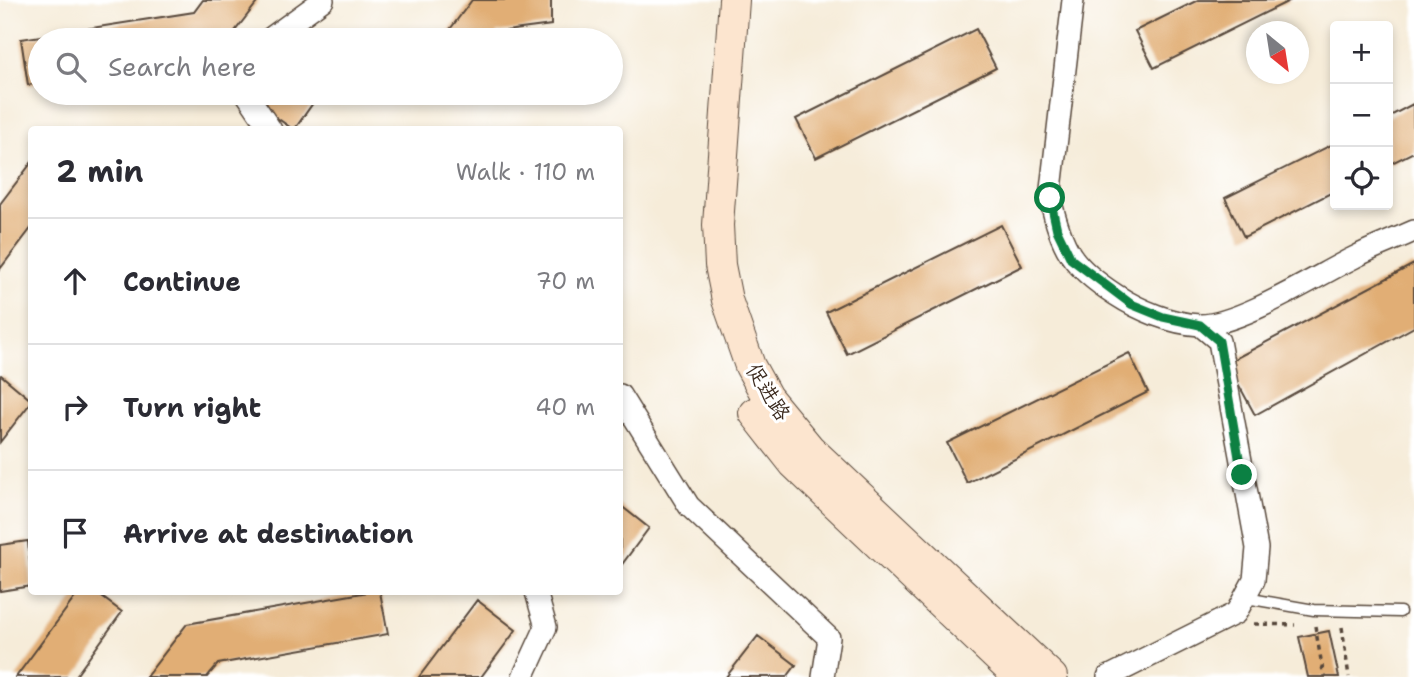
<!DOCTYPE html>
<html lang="en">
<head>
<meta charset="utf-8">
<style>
	body { margin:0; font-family:"Shantell Sans","LXGW WenKai TC",sans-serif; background:#f2f2f3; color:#2b2b33 }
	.controls { position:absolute; right:21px; top:21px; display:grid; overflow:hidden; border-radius:7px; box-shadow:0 4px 10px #0003 }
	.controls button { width:63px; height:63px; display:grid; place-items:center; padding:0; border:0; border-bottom:2px solid #e1e1e2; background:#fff; color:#2b2b33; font:35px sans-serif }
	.compass { position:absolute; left:1246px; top:21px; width:63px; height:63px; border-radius:50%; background:#fff; box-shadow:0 4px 10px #0003; rotate:150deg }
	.stop { position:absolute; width:21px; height:21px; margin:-16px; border:5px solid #0b8043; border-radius:50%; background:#fff }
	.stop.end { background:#0b8043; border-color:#fff; box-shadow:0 2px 7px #0008 }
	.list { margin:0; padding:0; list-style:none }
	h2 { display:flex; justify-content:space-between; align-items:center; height:91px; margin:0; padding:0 28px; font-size:30px }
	h2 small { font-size:23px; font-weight:400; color:#7c7c81 }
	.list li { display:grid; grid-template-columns:46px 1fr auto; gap:21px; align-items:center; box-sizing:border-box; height:126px; padding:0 28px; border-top:2px solid #e1e1e2 }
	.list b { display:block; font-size:26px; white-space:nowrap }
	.list em { font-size:23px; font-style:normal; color:#7c7c81 }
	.icon { flex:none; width:38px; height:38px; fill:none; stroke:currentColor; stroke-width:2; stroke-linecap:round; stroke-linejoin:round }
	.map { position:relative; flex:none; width:1414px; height:677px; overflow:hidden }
	.search { position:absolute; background:#fff; box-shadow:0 4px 10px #0003; left:28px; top:28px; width:595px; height:77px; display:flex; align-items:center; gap:18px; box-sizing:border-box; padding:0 24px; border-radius:38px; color:#7c7c81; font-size:26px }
	.panel { position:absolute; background:#fff; box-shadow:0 4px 10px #0003; left:28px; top:126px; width:595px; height:469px; border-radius:7px }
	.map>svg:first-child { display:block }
	.building { fill:#e1ae74 }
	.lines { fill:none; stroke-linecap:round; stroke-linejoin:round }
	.service-casing { stroke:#57473a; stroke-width:13 }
	.minor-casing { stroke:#57473a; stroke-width:24 }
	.secondary-casing { stroke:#57473a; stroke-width:32 }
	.path { stroke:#57473a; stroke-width:3.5; stroke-dasharray:5 5; stroke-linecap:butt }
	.service { stroke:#fff; stroke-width:10 }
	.minor { stroke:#fff; stroke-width:21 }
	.secondary { stroke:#fce5cf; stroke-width:30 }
	.route { stroke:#0b8043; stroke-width:9 }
	.labels { text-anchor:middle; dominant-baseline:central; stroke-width:6; stroke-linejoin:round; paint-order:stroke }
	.street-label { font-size:21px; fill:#3b2a1e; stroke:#fff }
</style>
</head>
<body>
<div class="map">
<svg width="1414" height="677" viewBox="0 0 1414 677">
	<rect width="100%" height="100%" fill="#fff"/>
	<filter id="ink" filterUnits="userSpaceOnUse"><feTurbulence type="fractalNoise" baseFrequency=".0143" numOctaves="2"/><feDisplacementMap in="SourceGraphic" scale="14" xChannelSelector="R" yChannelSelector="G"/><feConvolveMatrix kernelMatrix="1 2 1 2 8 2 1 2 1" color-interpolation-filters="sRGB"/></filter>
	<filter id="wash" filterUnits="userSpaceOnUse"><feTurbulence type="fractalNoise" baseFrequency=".00686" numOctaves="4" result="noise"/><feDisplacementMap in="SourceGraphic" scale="28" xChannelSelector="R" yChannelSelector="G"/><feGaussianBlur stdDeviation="1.57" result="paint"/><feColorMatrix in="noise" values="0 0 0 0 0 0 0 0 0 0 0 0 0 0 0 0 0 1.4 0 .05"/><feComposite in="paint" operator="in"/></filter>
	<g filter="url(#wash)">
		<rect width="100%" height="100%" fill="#f6ecd9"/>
		<g id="blocks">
			<path class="building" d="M203 0H259L228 40H40V83L28 85 21 39 194 12Z
				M472 0H551V25L498 32 492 40H442Z
				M1198 0H1291L1154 68 1135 31Z
				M976 29 996 68 816 158 796 119Z
				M269 93H320L294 130 259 105Z
				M1413 104 1414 152 1388 165V117Z
				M1335 143V191L1244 237 1225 198Z
				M32 162V227L0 269V204Z
				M1001 225 1022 266 847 354 826 312Z
				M1414 264V327L1255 415 1227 363Z
				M1129 353 1148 392 967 483 947 443Z
				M1 375 32 401 0 442V376Z
				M620 505 649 528 620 567Z
				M28 541 32 586 0 591V545Z
				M79 592H95L122 612 75 677H16Z
				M368 592H380L388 634 218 664 207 677H146L187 624Z
				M477 600 516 630 481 677H419Z
				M1329 631 1339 677H1308L1299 637Z
				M758 636 796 665 787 677H726Z"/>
		</g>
	</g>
	<g filter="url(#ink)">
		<use href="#blocks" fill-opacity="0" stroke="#57473a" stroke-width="2"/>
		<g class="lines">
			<defs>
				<path id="service" d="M1246 598 1314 610 1400 612"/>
				<path id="minor" d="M1073 0 1050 198C1062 249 1071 266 1116 295 1139 310 1172 324 1200 325 1240 325 1318 275 1355 257 1374 247 1394 240 1414 231
					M268 40 323 0
					M246 93 271 130
					M620 395 689 506 829 638 823 677
					M523 677 546 627 536 592
					M1108 677 1236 613 1254 580 1257 548 1219 341 1200 325"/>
				<path id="secondary" d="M734 0 718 225 720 265 727 300 750 366 767 397 810 449 1052 677
					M754 413 794 464 1018 677"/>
			</defs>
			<use href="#service" class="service-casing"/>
			<use href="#minor" class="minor-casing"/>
			<use href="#secondary" class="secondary-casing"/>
			<path class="path" d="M1254 624 1295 625
				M1315 626 1324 677
				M1342 627 1349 677"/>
			<use href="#service" class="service"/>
			<use href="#minor" class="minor"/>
			<use href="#secondary" class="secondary"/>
		</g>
	</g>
	<g class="lines" filter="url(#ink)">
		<path class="route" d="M1050 198 1057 230 1071 259 1131 304 1163 317 1200 325 1219 341 1242 475"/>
	</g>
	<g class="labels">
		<g class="street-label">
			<text transform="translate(768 392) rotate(58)">促进路</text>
		</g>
	</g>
</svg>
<div class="controls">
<button>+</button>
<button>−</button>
<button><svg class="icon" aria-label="locate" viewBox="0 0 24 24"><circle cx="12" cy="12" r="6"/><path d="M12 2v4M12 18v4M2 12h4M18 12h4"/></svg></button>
</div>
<svg class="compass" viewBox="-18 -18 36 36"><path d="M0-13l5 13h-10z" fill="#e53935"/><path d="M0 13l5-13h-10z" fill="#7c7c81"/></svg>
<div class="stop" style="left:1050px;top:198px"></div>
<div class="stop end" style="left:1242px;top:475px"></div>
<div class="search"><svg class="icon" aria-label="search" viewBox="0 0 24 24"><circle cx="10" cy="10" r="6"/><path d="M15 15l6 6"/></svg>Search here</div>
<section class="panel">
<h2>2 min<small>Walk · 110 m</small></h2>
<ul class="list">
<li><svg class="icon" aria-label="ahead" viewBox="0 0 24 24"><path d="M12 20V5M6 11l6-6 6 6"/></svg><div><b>Continue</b></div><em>70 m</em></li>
<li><svg class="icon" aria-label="right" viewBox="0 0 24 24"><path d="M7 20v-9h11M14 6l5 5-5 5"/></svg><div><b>Turn right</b></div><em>40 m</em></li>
<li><svg class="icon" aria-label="arrive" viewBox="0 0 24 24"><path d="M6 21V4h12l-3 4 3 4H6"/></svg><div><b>Arrive at destination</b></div></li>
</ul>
</section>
</div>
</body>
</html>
